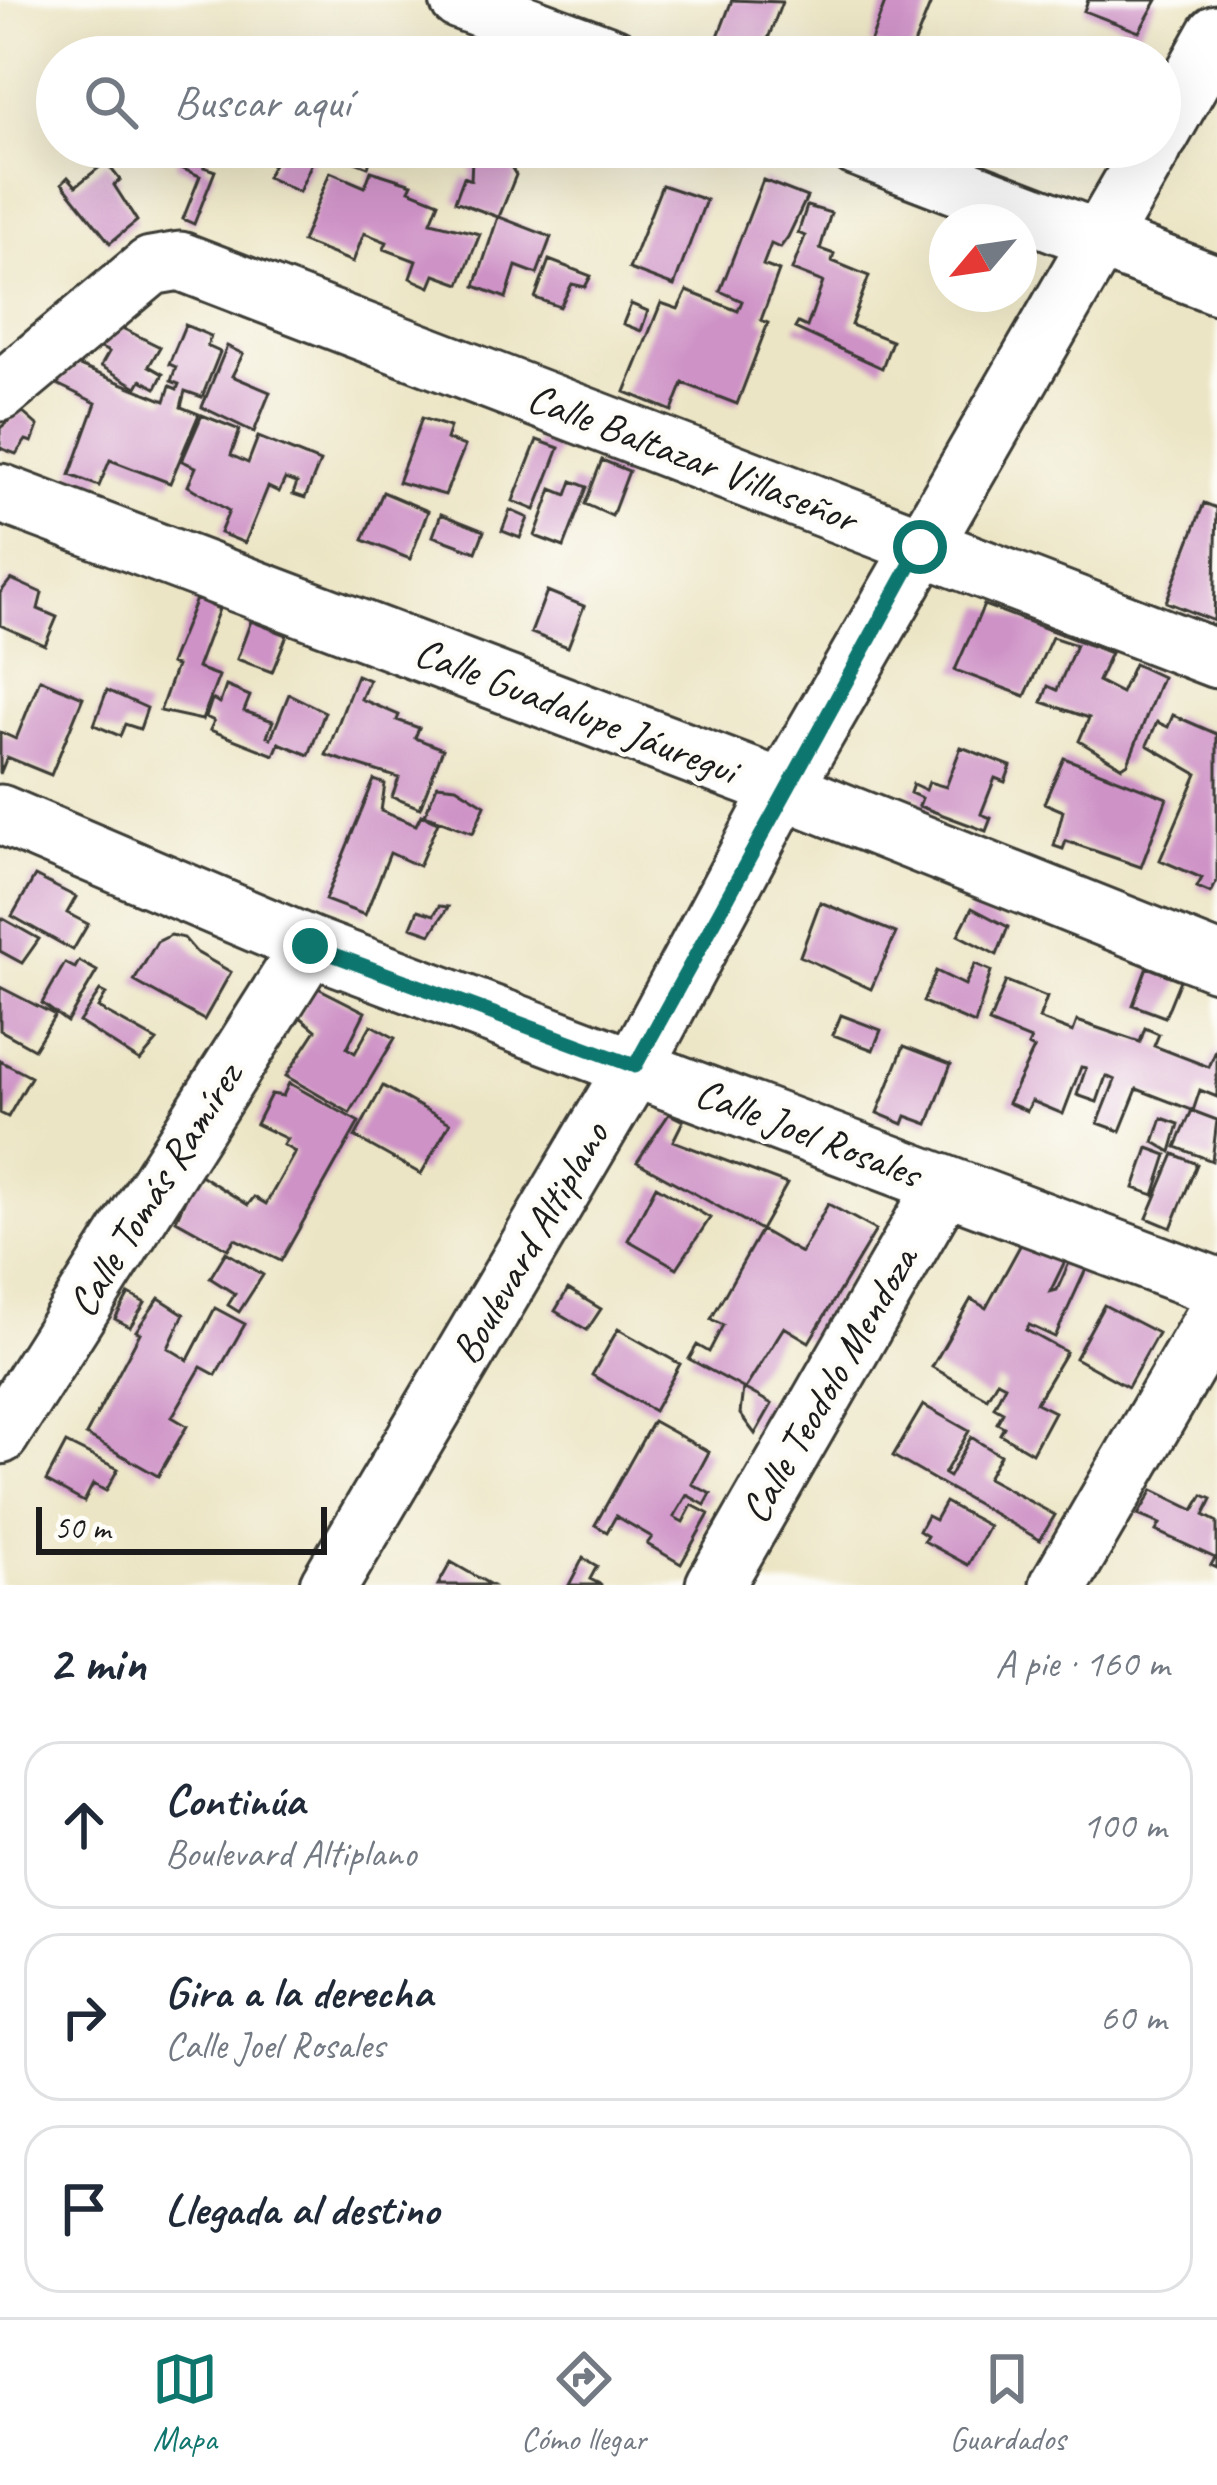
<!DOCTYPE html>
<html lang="es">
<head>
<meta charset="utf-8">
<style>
	body { margin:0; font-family:Caveat,sans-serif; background:#f2f2f3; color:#1f2937 }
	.compass { position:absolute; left:929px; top:204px; width:108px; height:108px; border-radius:50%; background:#fff; box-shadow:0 12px 48px #0002; rotate:241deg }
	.scale { position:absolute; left:36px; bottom:30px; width:291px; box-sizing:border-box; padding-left:12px; border:6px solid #1c1c1c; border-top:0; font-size:33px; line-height:42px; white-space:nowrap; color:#1c1c1c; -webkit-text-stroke:9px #fdfcf7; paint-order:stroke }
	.stop { position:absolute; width:36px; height:36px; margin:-27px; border:9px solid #0f766e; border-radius:50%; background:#fff }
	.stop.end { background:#0f766e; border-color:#fff; box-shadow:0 3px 12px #0008 }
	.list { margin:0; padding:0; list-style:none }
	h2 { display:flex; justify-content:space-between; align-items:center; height:156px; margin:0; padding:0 48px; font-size:51px }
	h2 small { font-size:39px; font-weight:400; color:#747a83 }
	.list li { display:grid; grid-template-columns:78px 1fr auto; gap:36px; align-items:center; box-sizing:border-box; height:168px; margin:0 24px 24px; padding:0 24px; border:3px solid #e0e1e3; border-radius:36px }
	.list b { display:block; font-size:45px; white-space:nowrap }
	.list p { margin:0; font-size:39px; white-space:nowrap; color:#747a83 }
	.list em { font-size:39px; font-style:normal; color:#747a83 }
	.icon { flex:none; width:66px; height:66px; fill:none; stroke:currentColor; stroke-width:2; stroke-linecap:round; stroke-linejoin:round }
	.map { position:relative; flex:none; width:1217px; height:1585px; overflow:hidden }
	.search { position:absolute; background:#fff; box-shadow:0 12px 48px #0002; left:36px; right:36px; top:36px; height:132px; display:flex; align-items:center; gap:30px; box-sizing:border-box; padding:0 42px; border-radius:66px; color:#747a83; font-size:45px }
	.sheet { height:732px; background:#fff }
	nav { display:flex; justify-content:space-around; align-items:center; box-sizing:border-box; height:168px; border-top:3px solid #e0e1e3; background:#fff; font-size:33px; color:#747a83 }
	nav a { display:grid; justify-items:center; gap:6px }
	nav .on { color:#0f766e }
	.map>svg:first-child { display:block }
	.building { fill:#ce92c6 }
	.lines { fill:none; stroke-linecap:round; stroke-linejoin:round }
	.minor-casing { stroke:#3b3a35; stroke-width:63 }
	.minor { stroke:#fff; stroke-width:57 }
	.route { stroke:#0f766e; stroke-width:15 }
	.labels { text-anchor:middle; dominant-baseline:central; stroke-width:9; stroke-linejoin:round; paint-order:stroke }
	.street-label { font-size:42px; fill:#1c1c1c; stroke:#fdfcf7 }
</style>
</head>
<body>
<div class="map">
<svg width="1217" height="1585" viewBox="0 0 1217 1585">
	<rect width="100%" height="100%" fill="#fdfcf7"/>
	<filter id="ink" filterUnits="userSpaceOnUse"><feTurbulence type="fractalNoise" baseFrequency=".00833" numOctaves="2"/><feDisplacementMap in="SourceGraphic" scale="24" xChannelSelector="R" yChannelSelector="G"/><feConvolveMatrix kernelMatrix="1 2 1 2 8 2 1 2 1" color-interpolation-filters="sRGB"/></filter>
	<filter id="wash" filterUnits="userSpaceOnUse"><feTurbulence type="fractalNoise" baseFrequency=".004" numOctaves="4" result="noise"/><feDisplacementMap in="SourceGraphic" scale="48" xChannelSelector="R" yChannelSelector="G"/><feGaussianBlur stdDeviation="2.7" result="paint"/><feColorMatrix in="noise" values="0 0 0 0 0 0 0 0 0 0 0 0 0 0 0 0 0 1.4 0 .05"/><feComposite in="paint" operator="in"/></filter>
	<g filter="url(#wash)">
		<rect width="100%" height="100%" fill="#ece5c5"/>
		<g id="blocks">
			<path class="building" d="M732 0 782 2 761 57 712 52Z
				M886 0H932L909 57 870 43Z
				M1088 0H1157L1139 32 1084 11Z
				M179 147H212L204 167 215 171 194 224 183 219 200 176 176 166Z
				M281 147H295L293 151 313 160 299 192 267 177Z
				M317 147H375L368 167Z
				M472 158 511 167 516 175 499 217 551 237 537 274 516 266 506 298 475 286 498 217 455 201 464 177 471 180Z
				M106 162 120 180 114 185 137 221 110 243 62 183 68 177 76 186Z
				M371 171 412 184 409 190 439 202 431 222 480 234 460 284 435 275 430 287 410 278 416 261 384 249 387 242 364 233 353 262 302 242 330 172 365 187Z
				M763 180 807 197 788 237 780 248 771 244 763 265 779 271 761 320 768 323 737 404 683 383 672 411 625 392 661 303 678 309 687 291 738 311 742 301 720 291Z
				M662 185 706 200 674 286 629 269Z
				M807 206 831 213 820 249 834 254 832 261 869 276 851 325 892 341 882 368 795 328 798 323 807 327 823 282 792 270 805 236 798 233Z
				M549 260 591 276 585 287 572 284 560 307 535 298Z
				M631 304 648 311 641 331 623 324Z
				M185 325 211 336 207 346 220 352 202 397 185 391 181 407 199 414 170 483 110 460 99 486 70 475 96 403 55 383 77 365 165 401 170 386 177 389 179 384 171 381 176 367 169 364Z
				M122 328 160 347 149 366 163 374 156 388 141 380 137 387 101 366 109 352 99 347Z
				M227 346 243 354 232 376 270 392 254 432 202 407Z
				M21 411 38 426 32 442 26 440 16 454 0 448V428Z
				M202 415 240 430 231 455 248 463 258 437 320 462 305 498 293 494 297 483 285 479 279 492 268 487 245 543 220 533 229 511 188 486 196 467 182 461Z
				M422 418 450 427 446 439 465 446 445 495 398 482Z
				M537 440 559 448 535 510 513 501Z
				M602 460 629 471 612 516 585 504Z
				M572 481 587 487 564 547 535 536 552 489 567 495Z
				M383 492 428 511 410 559 363 540Z
				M1204 503 1217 508 1214 621 1166 602Z
				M510 510 528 518 520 538 502 531Z
				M441 514 484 531 476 552 433 536Z
				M11 579 42 593 38 609 57 617 45 645 0 625V593Z
				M547 591 584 606 568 647 531 633Z
				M196 599 219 609 197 668 219 676 202 720 160 711 176 666 170 664Z
				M984 605 1111 653 1098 681 1121 693 1134 664 1162 677 1128 763 1122 767 1079 741 1089 718 1042 702 1048 686 1057 690 1076 645 1052 637 1025 696 955 670Z
				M251 621 287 635 272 672 237 659Z
				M357 675 369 680 361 699 399 715 397 720 419 728 415 738 443 749 420 808 392 797 399 778 326 755Z
				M40 679 83 697 51 775 7 757 0 774V732L16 739Z
				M226 686 250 696 244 711 273 721 267 736 271 738 289 694 325 712 309 755 279 743 274 755 210 730 214 721 206 717 212 699 220 703Z
				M107 690 147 708 140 729 125 724 120 736 94 725Z
				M1173 715 1217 734V881L1211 893 1197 887 1202 878 1160 860 1197 774 1147 745 1157 722 1168 727Z
				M961 747 1011 766 1005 782 995 778 981 814 991 818 986 831 919 806 922 798 910 793 913 784 926 790 929 782 946 787Z
				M1064 758 1167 798 1141 867 1066 841 1063 849 1054 846 1063 811 1044 803Z
				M374 780 385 784 381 811 416 825 421 815 438 822 419 866 390 853 365 915 325 900Z
				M437 785 456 787 485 805 473 833 425 815Z
				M35 876 76 897 67 913 88 924 73 950 12 916Z
				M820 902 896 933 871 989 800 956Z
				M439 906 448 907 431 934 411 927 418 910 434 915Z
				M972 908 1008 927 997 955 958 935Z
				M0 917 39 939 22 963 0 951Z
				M171 935 184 938 196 952 231 972 204 1020 134 981 157 942Z
				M79 961 97 971 67 1022 42 1003 65 963 75 968Z
				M975 964 991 971 975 1024 923 1002 936 971 965 985Z
				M1147 967 1180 980 1165 1017 1133 1005Z
				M1006 981 1047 997 1039 1019 1073 1032 1077 1021 1140 1042 1145 1028 1159 1034 1154 1046 1209 1067 1217 1048V1097L1200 1090 1193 1111 1217 1120 1212 1161 1176 1147 1192 1110 1137 1089 1120 1131 1098 1123 1115 1080 1106 1076 1097 1102 1077 1095 1086 1068 1081 1067 1063 1114 1032 1101 1027 1111 1008 1103 1034 1049 1028 1046 1031 1040 989 1023Z
				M314 986 365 1012 347 1048 355 1053 371 1025 395 1038 350 1113 286 1076 316 1030 299 1016Z
				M0 987 55 1015 34 1049 0 1030Z
				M100 991 106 994 98 1008 157 1041 140 1061 79 1022Z
				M841 1015 881 1030 873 1050 833 1035Z
				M904 1046 951 1064 928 1124 906 1116 903 1124 877 1113Z
				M0 1061 31 1077 8 1117 0 1113Z
				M289 1083 359 1122 281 1261 235 1239 228 1249 176 1220 197 1173 248 1205 254 1197 266 1204 295 1152 283 1145 287 1139 256 1124 271 1094 283 1096Z
				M383 1086 450 1123 421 1174 355 1137Z
				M669 1114 683 1121 673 1141 787 1184 761 1230 637 1162Z
				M1162 1118 1179 1124 1171 1152 1154 1142Z
				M1148 1148 1167 1155 1154 1195 1134 1188Z
				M1174 1154 1197 1164 1171 1228 1147 1218Z
				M656 1186 710 1218 677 1268 628 1240Z
				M828 1204 876 1230 809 1342 784 1327 745 1389 772 1404 755 1434 740 1414 743 1388 689 1359 697 1345 709 1352 723 1325 711 1319 761 1230 801 1253Z
				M1021 1244 1065 1261 1050 1292 1057 1290 1069 1263 1086 1269 1055 1337 1029 1325 1026 1330 1066 1352 1036 1403 1054 1412 1032 1453 1000 1434 1004 1427 997 1423 1003 1412 994 1407 1005 1385 997 1381 987 1398 932 1367 971 1299 986 1308Z
				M226 1252 263 1275 239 1312 228 1305 235 1294 210 1278Z
				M568 1289 601 1309 587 1330 555 1311Z
				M129 1294 145 1303 130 1327 115 1319Z
				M159 1298 184 1314 168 1348 188 1360 215 1308 245 1324 216 1375 201 1367 172 1417 187 1426 158 1476 86 1435 140 1333 136 1331Z
				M1104 1305 1158 1333 1128 1387 1075 1358Z
				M618 1329 680 1364 654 1411 592 1375Z
				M923 1405 969 1431 944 1474 949 1477 971 1437 1000 1455 987 1478 1055 1515 1040 1540 893 1456Z
				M653 1421 709 1452 692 1484 711 1494 705 1505 687 1495 674 1517 683 1522 692 1505 709 1514 681 1564 647 1544 652 1537 616 1516 607 1532 595 1525Z
				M66 1443 118 1469 106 1491 93 1484 84 1502 46 1481Z
				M1153 1490 1194 1510 1203 1495 1212 1499 1204 1515 1217 1522V1568L1211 1565 1215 1558 1156 1531 1160 1524 1138 1515Z
				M945 1502 989 1526 968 1565 924 1541 927 1536 919 1531 927 1516 935 1520Z
				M583 1558 597 1566 590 1579 602 1585H569Z
				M451 1562 491 1585H438Z"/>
		</g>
	</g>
	<g filter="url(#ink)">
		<use href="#blocks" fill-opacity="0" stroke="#3b3a35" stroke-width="3"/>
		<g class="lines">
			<defs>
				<path id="minor" d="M459 0 613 57
					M1160 135 1217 34
					M857 147 1217 285
					M0 392 151 266 180 261 1217 659
					M0 493 783 789 1217 962
					M0 814 310 946 1217 1287
					M0 1435 310 946
					M329 1585 635 1066 783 789 1153 147
					M715 1585 944 1186
					M1059 1585 1217 1313"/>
			</defs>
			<use href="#minor" class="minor-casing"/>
			<use href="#minor" class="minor"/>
		</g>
	</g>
	<g class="lines" filter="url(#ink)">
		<path class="route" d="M310 946 635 1066 920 547"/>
	</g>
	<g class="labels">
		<g class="street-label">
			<text transform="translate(692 458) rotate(21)">Calle Baltazar Villaseñor</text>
			<text transform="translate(576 711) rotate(21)">Calle Guadalupe Jáuregui</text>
			<text transform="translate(808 1133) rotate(21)">Calle Joel Rosales</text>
			<text transform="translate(155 1190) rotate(-58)">Calle Tomás Ramírez</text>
			<text transform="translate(530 1243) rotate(-60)">Boulevard Altiplano</text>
			<text transform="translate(829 1385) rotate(-60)">Calle Teodolo Mendoza</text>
		</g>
	</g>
</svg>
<svg class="compass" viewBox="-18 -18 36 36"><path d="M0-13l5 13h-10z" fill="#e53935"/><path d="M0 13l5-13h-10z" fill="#747a83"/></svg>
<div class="scale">50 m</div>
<div class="stop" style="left:920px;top:547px"></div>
<div class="stop end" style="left:310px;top:946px"></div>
<div class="search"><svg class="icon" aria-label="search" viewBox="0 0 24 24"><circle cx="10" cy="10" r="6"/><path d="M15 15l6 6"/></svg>Buscar aquí</div>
</div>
<section class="sheet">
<h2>2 min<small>A pie · 160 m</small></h2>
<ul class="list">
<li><svg class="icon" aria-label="ahead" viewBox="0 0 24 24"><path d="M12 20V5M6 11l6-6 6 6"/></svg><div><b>Continúa</b><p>Boulevard Altiplano</p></div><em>100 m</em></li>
<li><svg class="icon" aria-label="right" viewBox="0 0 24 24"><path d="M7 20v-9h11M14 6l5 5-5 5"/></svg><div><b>Gira a la derecha</b><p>Calle Joel Rosales</p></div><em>60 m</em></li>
<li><svg class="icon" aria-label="arrive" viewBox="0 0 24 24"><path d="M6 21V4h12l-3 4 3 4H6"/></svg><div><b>Llegada al destino</b></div></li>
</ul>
</section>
<nav>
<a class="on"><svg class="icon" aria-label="map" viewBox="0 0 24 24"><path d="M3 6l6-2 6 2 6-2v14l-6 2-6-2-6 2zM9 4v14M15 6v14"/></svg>Mapa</a>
<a><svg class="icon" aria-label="directions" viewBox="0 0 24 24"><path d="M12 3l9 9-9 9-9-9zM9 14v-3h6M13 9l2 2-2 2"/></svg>Cómo llegar</a>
<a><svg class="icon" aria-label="saved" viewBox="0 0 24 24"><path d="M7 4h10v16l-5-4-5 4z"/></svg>Guardados</a>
</nav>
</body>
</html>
